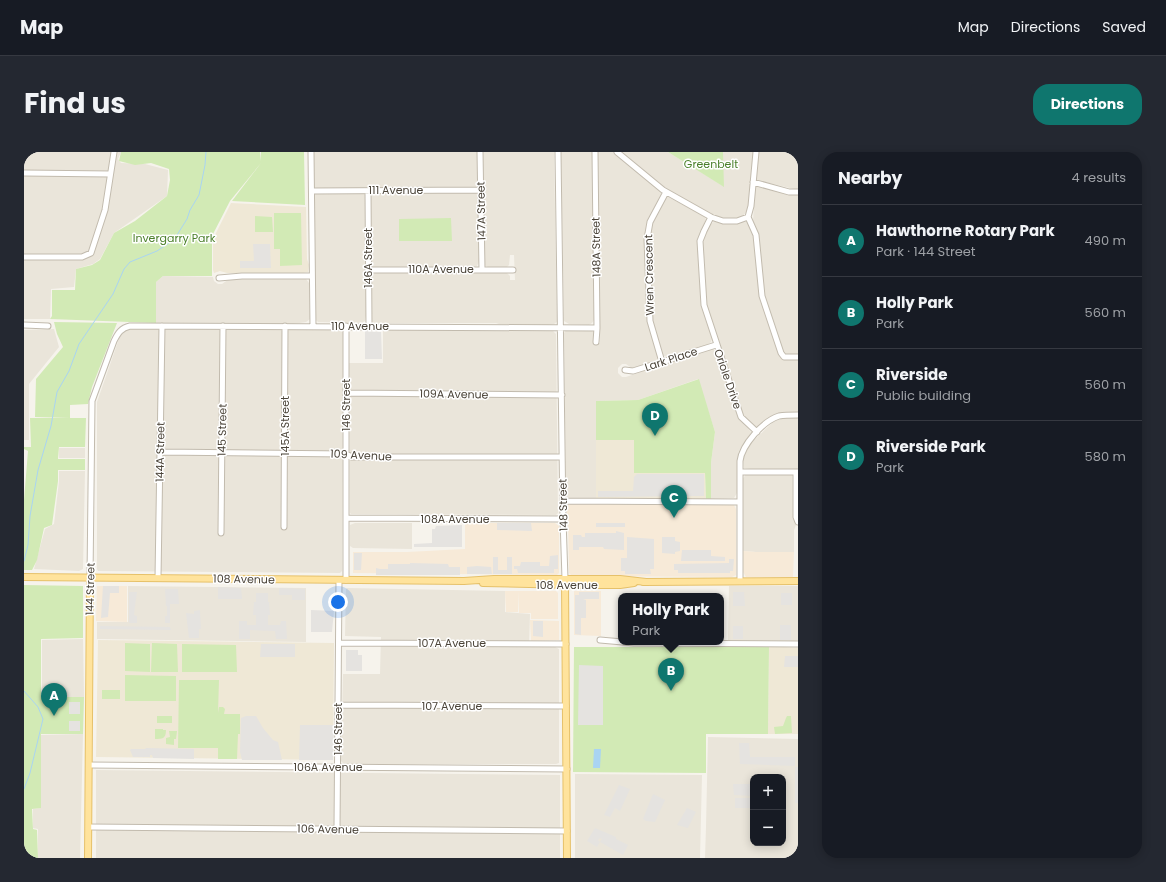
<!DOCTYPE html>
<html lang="en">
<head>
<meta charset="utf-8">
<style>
	body { margin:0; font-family:Poppins,sans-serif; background:#242831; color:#f1f3f6 }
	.controls { position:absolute; right:12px; bottom:12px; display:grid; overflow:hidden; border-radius:8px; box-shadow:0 2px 10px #0003 }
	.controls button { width:36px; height:36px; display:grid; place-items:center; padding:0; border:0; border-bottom:1px solid #363941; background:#171b24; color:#f1f3f6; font:20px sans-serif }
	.you { position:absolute; left:314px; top:450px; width:14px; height:14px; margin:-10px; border:3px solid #fff; border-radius:50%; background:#1a73e8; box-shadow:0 0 0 6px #1a73e833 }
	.badge { display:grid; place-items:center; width:26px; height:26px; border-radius:50%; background:#0f766e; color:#fff; font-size:13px; font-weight:700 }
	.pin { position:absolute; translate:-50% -33px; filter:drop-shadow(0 1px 2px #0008) }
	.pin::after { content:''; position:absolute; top:21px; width:14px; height:12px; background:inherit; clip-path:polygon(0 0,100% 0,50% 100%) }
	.popup { position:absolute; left:594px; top:441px; width:106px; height:52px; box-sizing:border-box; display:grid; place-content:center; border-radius:8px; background:#171b24; filter:drop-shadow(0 1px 3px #0005); font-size:13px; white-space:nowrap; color:#9ea1a6 }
	.popup b { font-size:15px; color:#f1f3f6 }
	.popup::after { content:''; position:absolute; left:50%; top:100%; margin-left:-8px; border:8px solid transparent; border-top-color:#171b24 }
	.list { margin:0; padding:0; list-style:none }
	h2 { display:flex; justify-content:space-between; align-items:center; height:52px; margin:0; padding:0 16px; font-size:17px }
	h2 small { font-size:13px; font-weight:400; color:#9ea1a6 }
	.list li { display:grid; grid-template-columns:26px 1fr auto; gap:12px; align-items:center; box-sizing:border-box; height:72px; padding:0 16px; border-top:1px solid #363941 }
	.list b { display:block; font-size:15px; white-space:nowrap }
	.list p { margin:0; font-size:13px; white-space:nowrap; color:#9ea1a6 }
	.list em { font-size:13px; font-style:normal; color:#9ea1a6 }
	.map { position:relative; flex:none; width:774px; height:706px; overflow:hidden; border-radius:16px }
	header { display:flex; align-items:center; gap:24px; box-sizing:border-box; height:56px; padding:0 20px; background:#171b24; border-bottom:1px solid #363941 }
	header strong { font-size:19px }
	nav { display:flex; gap:22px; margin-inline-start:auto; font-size:14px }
	.intro { display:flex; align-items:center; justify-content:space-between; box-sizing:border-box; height:96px; padding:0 24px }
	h1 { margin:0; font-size:28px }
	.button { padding:10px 18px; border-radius:16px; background:#0f766e; color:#fff; font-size:14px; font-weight:700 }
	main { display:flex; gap:24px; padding:0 24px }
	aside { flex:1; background:#171b24; border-radius:16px; box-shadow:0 2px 10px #0003 }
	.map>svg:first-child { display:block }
	.residential { fill:#eae5da; fill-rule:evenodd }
	.commercial { fill:#f7ead8 }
	.education { fill:#efe8d6 }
	.green { fill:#d2eab5 }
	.parking { fill:#e5e3e0 }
	.water { fill:#a9d4f2 }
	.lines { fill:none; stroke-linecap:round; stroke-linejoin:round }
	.stream { stroke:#a9d4f2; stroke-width:1 }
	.minor-casing { stroke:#c2bbae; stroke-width:7 }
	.major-casing { stroke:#e6c16a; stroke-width:8 }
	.minor { stroke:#fff; stroke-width:5 }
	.major { stroke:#ffe39c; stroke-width:6 }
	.labels { text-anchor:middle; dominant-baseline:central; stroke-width:3; stroke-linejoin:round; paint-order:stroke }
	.park-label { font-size:11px; fill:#4a7f2a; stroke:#fff }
	.street-label { font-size:11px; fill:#4b4439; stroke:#fff }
</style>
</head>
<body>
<header>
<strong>Map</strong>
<nav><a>Map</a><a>Directions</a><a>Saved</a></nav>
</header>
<div class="intro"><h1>Find us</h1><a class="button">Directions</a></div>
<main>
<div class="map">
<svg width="774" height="706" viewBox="0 0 774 706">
	<rect width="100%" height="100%" fill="#f6f3ec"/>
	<path class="residential" d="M0 0H97L94 7 97 11 121 12 144 18 143 44 90 81 76 107 69 112 52 117 50 135 27 137 26 167H0Z
		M289 0H454V30L452 35 449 36H292L290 35Z
		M458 0H530L533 170 530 172 524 173 475 172 472 171H352L348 170 347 168V122L349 120H482L486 124V128H491L490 103H486L485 113 483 115H464L460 113Z
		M537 0H568L570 168 568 171 565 173 545 172 540 169Z
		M573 0H589L636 38 637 42 624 69 620 86 623 169 634 206 631 210 609 217 602 212H598L594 216V221L598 225H602L685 197H689L692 199 713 260 718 269 727 280 726 284 717 295 714 301 713 341 710 346 687 347V311L691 280 674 227 614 248 572 249V347H546L542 344 540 181 543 177 566 178 570 180V191H576Z
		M599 0H644L699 34V0H730L725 54 723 59 718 65 710 66H700L689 63 641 36 598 2Z
		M734 0H774V38L733 28 732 26Z
		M735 34 768 43H774V203H762L759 200 739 142 735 85 729 69 731 38V35Z
		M338 40 341 42V48L342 164 341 169 337 171 294 170 291 167 289 43 291 41Z
		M452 40 454 46 455 110 453 114 448 116H351L347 114 346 44 348 42Z
		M644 45 679 63 682 67 675 85 674 97 677 154 688 187 687 190 683 193 645 205 640 204 638 202 629 171 625 87 630 67 641 46Z
		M691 69 698 71H709L720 69 723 70 727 75 730 84 736 144 754 200 758 207H774V261H760L752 263 734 275 730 274 722 267 717 258 683 155 679 89 682 79 687 72Z
		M139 124 189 125 190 129 194 132H198L205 127H282L285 131 286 167 282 170 269 172 188 171H132V130Z
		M30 177 35 195 5 232V288H0V178Z
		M106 177H316L319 180 318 419 316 421 74 419 73 417V250L97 181Z
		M359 177H524L529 179 532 182 534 361 532 363 327 362 326 361 325 211H359Z
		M760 266H774V317L732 318 720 316 719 307 724 294 749 270Z
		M35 296H61V306H35Z
		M35 319H61L59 417 55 419 10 417 21 377 30 372 35 329Z
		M722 322H768L769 364 772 373 770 378V400H732L719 399 718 328Z
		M331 371H388V397L329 396 326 394V373Z
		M104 434 282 436V490L73 487V470H104Z
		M705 434H774V489H704Z
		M323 436 481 439V460L506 462 505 495H531L535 497V611L532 612H320L317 609 319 522H356L357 485 321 484 322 437Z
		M59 487 60 545H18V488Z
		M59 582 56 706H14V677L9 676V657L16 656V583Z
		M684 585 774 587V706H681L682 675H692H682ZM729 625H759V691H729Z
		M72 618 536 623V706H72Z
		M551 622 678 623 676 706H551Z"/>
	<path class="commercial" d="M546 352 710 353 712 357V423L708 425 548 424 545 421 544 365 542 357 543 354Z
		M441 371H531L535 374V421L533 423 329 421V400H383L441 397Z
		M719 399 732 400H770L769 425H722L719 420Z
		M73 434H103V470L72 469Z
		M481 439H495L494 460H482Z
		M495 439H532L534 441V467H507V461H495Z
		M550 439H577V484L550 483Z
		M506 468 535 469V488L507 489Z"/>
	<path class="education" d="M207 51 282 55 283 107 285 113 284 120 279 121H203L196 119 190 121 189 118V87Z
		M610 287V321H681L682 347H572V288Z
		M74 488 310 491 309 608 72 605Z
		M748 494 774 496V582H744L745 495Z"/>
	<path class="green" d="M97 0H236L237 9V0H280L281 53 208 49 237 11 206 49 188 84V124H139L132 130V171L26 167 28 164V138H51L52 117 68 113 76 108 90 81 111 69 143 44 146 28 145 17 127 11 111 13 95 9Z
		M644 0H699L700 35Z
		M250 61H277L278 113 256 114V97H250Z
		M231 64 248 65 249 80H231Z
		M427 66 428 89H375V67Z
		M30 170 93 171 68 235 64 252 46 253V266L11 265 12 227 39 195 33 182Z
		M675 227 691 280 687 311V347H682L681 321H610V288H572V249L614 248Z
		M6 266H62L61 295H35L34 307H61V318H34V329L28 373 20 376 13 408 8 418H0V348L4 299 0 297V295H7Z
		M0 433 59 434V486L17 487V545H60L59 582H17V656L8 657 9 677 13 678 14 706H0Z
		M101 491 126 492V520L101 519Z
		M128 491 153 492 154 520H127Z
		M158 492 212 493 213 520H158Z
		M550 495H745L744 582H682V621L549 620Z
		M101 523 152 524V549H101Z
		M155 528H195L194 561 195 555H199L201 557 200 562H216V582H214L213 607H194V596H154Z
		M78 538H96V547H78Z
		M133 564H148V571H133Z
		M763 564H767L768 581 751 582 750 575 759 574 762 566Z
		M131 577H139V578H142C142 587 138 587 131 587Z
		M145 579H153L152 587H150V593L142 592V586L146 585Z"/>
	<path class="parking" d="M229 92H246L247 116H216V109H230Z
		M341 179 357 180 358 207H341Z
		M613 322H680V344L574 345V339H609L610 325Z
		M473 371H507L508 379 473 378Z
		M572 371H601V375H572Z
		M438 373V395H390V392L408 391V377H411L412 374Z
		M592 379 600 381V398L580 397 579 395H555V398H549V383H557L558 385H561V381H592Z
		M603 385 630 387V417H626L627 422H601V419H597V406H603Z
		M638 385H651V389L656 390V399L651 400V402L638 401Z
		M658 398H687V404L701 405V409H657Z
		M330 401H338L337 418H330Z
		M534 403V417H530V421H494L493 417H490V414H496L497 410H516V414H525L526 404Z
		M469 405H474V418H483V405H488V422H469Z
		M705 407H710L709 419H706V421H654V418H650V412L705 411Z
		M386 411 424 412 425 415H436V423H352V416L356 417H364V412H386Z
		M453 414 467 415 468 422H443V415Z
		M79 434H95V441H86L84 465 77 466Z
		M194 435 217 436 218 447H194Z
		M255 436 281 437V448H268V443H255Z
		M141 437H154L155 452H146V471H141V464H143V454H142Z
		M105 440H113L111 454 110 463 113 464V471H105Z
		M555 440H575V447H559L562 448V466H557V483L551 482V443H555Z
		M709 440H720L721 454H709Z
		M232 441H244V450H245L246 463H244V473H256L257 469H262L263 487H252L251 479 226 478V487H215V469H223V473H232V463H229L230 450H232Z
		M757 441H768V453H757Z
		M176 458 177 477H175V486H165L162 461 170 462V459Z
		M287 458 310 459 308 480H287Z
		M509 469H519V485L509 484Z
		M756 473H767V488H756Z
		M76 474 146 475 147 478 76 477Z
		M709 474H719V487H709Z
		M237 492H271V505H236Z
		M322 498H334V503H338V519H322Z
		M761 504H774V515H760Z
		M555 513 579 514V573H554Z
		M45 550H56V562H45Z
		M222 564H232L239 576 249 588 254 590 258 608H218L216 600 217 566Z
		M45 569H56V579H45Z
		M276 573H310L309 608H275Z
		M715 591H725L726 605H771V614L716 612Z
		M122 596 170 597V607L129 606 128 603H126V605H109L106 598 107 597H121Z
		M771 615H774V651H771Z
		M709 632H729V644L710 643Z
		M595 633 606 637 596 659 591 656 586 665 580 663Z
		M629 642 641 648 631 670 622 669 619 667Z
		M711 646H729V656H711Z
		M663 656 672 660 664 676 653 673Z
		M571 676 592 685V687L604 693 599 703 576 690 578 687 576 686 574 688 576 690 573 695 563 689Z"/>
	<path class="water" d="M570 597H577L576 616H569Z"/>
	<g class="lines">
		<path class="stream" d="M0 409 4 393 6 364 14 318 27 274 33 240 45 219 55 192 89 142 100 117 106 110 133 99 148 89 153 83 163 67 166 58 175 43 181 13 182 0
			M0 539 14 555 19 567 6 621 0 637"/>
		<defs>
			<path id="minor" d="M287 0 289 174
				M456 0 458 117
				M534 0 539 367 541 427
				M571 0 573 176 572 190
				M593 0 639 38 687 65 699 69H713L724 65
				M0 21 86 22
				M729 30 765 40H774
				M288 39 456 38
				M344 39 345 174
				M687 65 680 79 676 89 680 153 715 259 717 265 733 280
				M724 65 732 83 738 144 757 201 760 205H774
				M724 65 727 54 732 0
				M0 105H58L67 101 81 58 90 0
				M344 118H489
				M195 126 218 124H288
				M0 173 24 174
				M638 210 626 169 623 87 626 70 642 40
				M601 218 609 219 692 193
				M322 241 538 243
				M136 300 322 302 328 305H538
				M716 320H774
				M772 320V365L774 370
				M539 349 716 350
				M323 366 539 367
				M260 375 261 174
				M197 381 199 174
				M66 426 68 249 90 189C94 181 97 176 106 174L573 176
				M134 426 138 174
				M322 428V174
				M716 429V309C718 293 739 269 755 264 761 263 768 263 774 263
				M576 488 610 491 774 492
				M315 491 542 492
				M314 553 542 554
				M65 613 543 617
				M65 675 543 679
				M313 677 315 428"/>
			<path id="major" d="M0 425 440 429 470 427H596L622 430
				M541 429 543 706
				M619 430 774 429
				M459 431 549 433H596L610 431
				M64 706 66 426"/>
		</defs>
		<use href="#minor" class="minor-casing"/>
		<use href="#major" class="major-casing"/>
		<use href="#minor" class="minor"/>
		<use href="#major" class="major"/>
	</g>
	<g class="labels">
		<g class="park-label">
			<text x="687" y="12">Greenbelt</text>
			<text x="150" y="86">Invergarry Park</text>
		</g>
		<g class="street-label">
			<text x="372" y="38">111 Avenue</text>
			<text transform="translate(457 59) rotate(-91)">147A Street</text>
			<text transform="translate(572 95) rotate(-91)">148A Street</text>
			<text transform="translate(344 106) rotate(-90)">146A Street</text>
			<text x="417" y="117">110A Avenue</text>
			<text transform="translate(625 123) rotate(-91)">Wren Crescent</text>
			<text x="336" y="174">110 Avenue</text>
			<text transform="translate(647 207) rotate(-18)">Lark Place</text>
			<text transform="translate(704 227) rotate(71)">Oriole Drive</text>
			<text transform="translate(430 242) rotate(1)">109A Avenue</text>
			<text transform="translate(322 253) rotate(-90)">146 Street</text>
			<text transform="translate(261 274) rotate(-90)">145A Street</text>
			<text transform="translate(198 278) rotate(-89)">145 Street</text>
			<text transform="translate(136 300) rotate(-89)">144A Street</text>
			<text transform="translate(337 303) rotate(3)">109 Avenue</text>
			<text transform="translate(539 353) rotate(-91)">148 Street</text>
			<text x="431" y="367">108A Avenue</text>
			<text transform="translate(220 427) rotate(1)">108 Avenue</text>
			<text x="543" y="433">108 Avenue</text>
			<text transform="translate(66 437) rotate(-89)">144 Street</text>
			<text x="428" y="491">107A Avenue</text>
			<text x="428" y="554">107 Avenue</text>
			<text transform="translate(314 577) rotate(-90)">146 Street</text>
			<text x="304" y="615">106A Avenue</text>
			<text transform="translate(304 677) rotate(1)">106 Avenue</text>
		</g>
	</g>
</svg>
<div class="controls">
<button>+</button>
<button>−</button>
</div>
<div class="you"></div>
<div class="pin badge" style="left:30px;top:564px">A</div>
<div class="pin badge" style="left:647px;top:539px">B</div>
<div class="popup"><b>Holly Park</b>Park</div>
<div class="pin badge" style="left:650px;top:366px">C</div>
<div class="pin badge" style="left:631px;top:284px">D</div>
</div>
<aside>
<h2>Nearby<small>4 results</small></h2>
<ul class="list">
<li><span class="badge">A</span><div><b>Hawthorne Rotary Park</b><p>Park · 144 Street</p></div><em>490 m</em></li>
<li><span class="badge">B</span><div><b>Holly Park</b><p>Park</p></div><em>560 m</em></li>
<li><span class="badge">C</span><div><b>Riverside</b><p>Public building</p></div><em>560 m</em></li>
<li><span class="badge">D</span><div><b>Riverside Park</b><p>Park</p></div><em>580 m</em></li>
</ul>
</aside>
</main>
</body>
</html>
